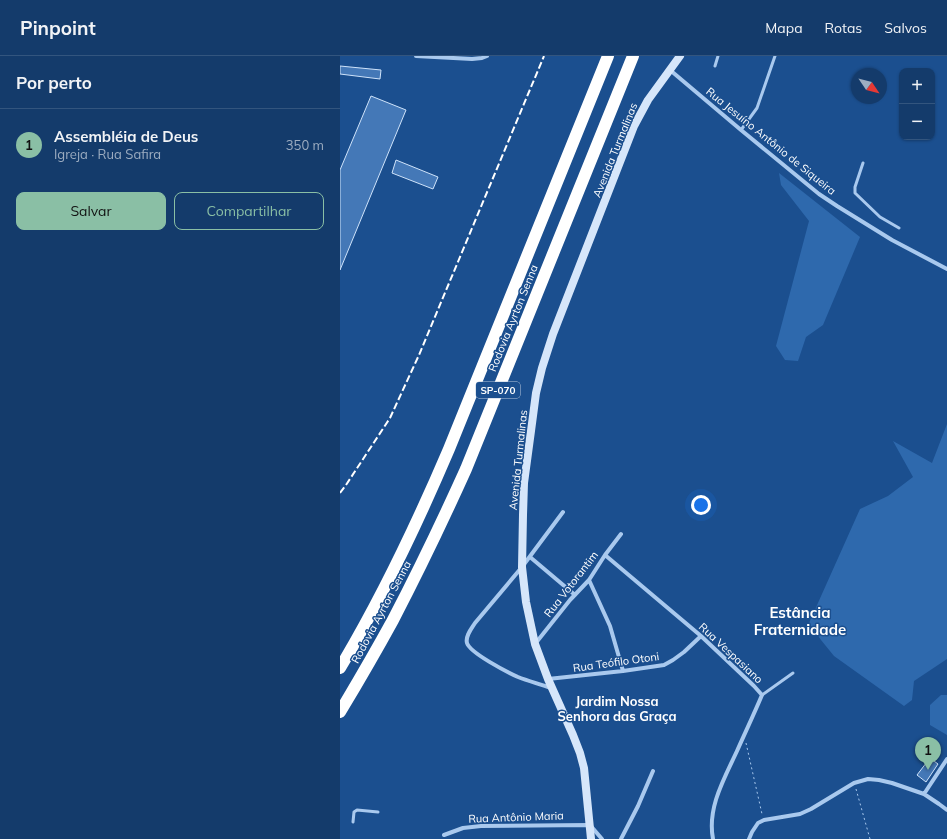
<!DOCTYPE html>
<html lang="pt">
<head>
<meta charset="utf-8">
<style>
	body { margin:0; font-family:Mulish,sans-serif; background:#1d4271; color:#f1f3f6 }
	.controls { position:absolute; right:12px; top:12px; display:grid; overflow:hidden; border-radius:8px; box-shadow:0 1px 3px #0004 }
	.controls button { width:36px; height:36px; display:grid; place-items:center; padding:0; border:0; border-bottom:1px solid #33557e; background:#143b6b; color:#f1f3f6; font:20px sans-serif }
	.compass { position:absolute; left:511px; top:12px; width:36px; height:36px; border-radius:50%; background:#143b6b; box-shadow:0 1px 3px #0004; rotate:125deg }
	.you { position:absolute; left:361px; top:449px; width:14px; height:14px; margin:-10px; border:3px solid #fff; border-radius:50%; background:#1a73e8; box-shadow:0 0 0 6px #1a73e833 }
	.badge { display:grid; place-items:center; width:26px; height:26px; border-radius:50%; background:#8abfa5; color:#111; font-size:13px; font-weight:700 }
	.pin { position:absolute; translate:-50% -33px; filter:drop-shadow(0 1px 2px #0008) }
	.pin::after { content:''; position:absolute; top:21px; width:14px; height:12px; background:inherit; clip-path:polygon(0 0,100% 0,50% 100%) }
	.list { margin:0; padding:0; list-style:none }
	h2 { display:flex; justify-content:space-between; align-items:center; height:52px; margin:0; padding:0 16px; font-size:17px }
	h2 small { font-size:13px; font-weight:400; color:#9dadc1 }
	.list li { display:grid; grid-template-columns:26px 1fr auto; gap:12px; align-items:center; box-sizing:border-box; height:72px; padding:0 16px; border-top:1px solid #33557e }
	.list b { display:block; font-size:15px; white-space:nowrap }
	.list p { margin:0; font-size:13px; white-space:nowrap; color:#9dadc1 }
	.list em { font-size:13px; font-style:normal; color:#9dadc1 }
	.actions { display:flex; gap:8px; padding:12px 16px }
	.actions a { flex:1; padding:9px 0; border:1px solid #8abfa5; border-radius:8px; text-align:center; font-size:14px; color:#8abfa5 }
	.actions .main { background:#8abfa5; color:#111 }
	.map { position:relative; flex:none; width:607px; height:783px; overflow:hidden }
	header { display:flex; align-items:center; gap:24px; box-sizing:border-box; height:56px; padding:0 20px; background:#143b6b; border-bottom:1px solid #33557e }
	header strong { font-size:19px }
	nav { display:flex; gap:22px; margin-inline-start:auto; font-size:14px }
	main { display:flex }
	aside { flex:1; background:#143b6b }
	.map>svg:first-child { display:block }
	.green { fill:#2e69ad }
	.building { fill:#4478b7; stroke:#cfe3fa }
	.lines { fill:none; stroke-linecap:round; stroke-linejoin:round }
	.path { stroke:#a9c9ee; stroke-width:1; stroke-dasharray:2 3; stroke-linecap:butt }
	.lane { stroke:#a9c9ee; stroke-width:3 }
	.street { stroke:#a9c9ee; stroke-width:4 }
	.secondary { stroke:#d6e6fa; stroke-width:8 }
	.highway { stroke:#fff; stroke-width:12 }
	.rail { stroke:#fff; stroke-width:2; stroke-dasharray:7 3; stroke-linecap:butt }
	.labels { text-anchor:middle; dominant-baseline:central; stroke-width:3; stroke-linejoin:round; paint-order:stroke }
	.shield { fill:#1b4f8f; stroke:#bbcadd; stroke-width:1 }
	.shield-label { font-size:10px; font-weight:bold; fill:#fff }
	.street-label { font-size:11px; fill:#fff; stroke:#1b4f8f }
	.quarter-label { font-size:13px; font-weight:bold; fill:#fff; stroke:#1b4f8f }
	.district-label { font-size:15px; font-weight:bold; fill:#fff; stroke:#1b4f8f }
</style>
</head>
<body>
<header>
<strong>Pinpoint</strong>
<nav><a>Mapa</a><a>Rotas</a><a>Salvos</a></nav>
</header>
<main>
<aside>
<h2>Por perto<small></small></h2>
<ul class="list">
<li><span class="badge">1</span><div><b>Assembléia de Deus</b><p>Igreja · Rua Safira</p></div><em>350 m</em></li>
</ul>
<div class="actions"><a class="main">Salvar</a><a>Compartilhar</a></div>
</aside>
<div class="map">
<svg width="607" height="783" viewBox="0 0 607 783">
	<rect width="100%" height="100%" fill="#1b4f8f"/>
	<path class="green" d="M439 117 520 181 483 269 466 281 458 305 445 304 436 290 469 165 441 129Z
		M607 368V603L574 625 572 644 564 650 494 600 481 584 469 567 520 453 548 440 573 421 553 385 592 407Z
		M601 639H607V679L590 669V649Z"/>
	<path class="building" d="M0 10 41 14 40 23 0 18Z
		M31 40 66 54 0 214V114Z
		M56 104 98 121 93 133 52 117Z
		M590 702 598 708 586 726 577 719Z"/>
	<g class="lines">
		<path class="path" d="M406 687 422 758
			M516 733 530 783"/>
		<path class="lane" d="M375 10 378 0
			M401 74 417 52 435 0
			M523 107 515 131V137L540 161 559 172
			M422 639 453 617
			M13 766 14 756 17 754 38 756"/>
		<path class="street" d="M76 0 132 3 142 2 147 0
			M330 14 401 74 479 138 497 150 552 184 607 213
			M265 499 361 580 414 630 422 639C414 658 405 677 397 695 384 723 367 752 373 783
			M190 501 235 539
			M249 524 270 570 283 615
			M195 588 230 544 249 524 265 499 281 478
			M208 623 283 615 324 609 333 604 344 596 361 580
			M211 632C200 628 188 625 178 621 167 616 130 597 127 587 125 580 132 572 135 567L182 511 223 456
			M584 738 607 703
			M104 779 123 772 141 770 250 769 262 783
			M281 783 298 750 313 715
			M409 783 412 776 418 767 424 764 460 758 471 753 514 727 528 723 539 724 552 727 584 738 599 748 607 754"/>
		<path class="secondary" d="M251 783 244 712 240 697 233 679 208 623 195 588 186 546 182 511 183 459 184 427 191 375 196 337 202 312 213 278 294 70 308 44 340 0"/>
		<path class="highway" d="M0 612C42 542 77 468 109 393L268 0
			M0 656C18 626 36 595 53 564 79 514 103 464 126 413L293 0"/>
		<path class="rail" d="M0 437 6 429 50 362 79 299 204 0"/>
	</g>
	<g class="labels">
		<rect class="shield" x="136" y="326" width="44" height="16" rx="3"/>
		<g class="shield-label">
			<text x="158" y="334">SP-070</text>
		</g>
		<g class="street-label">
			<text transform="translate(431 85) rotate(39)">Rua Jesuíno Antônio de Siqueira</text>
			<text transform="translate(275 94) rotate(-68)">Avenida Turmalinas</text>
			<text transform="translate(173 262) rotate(-68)">Rodovia Ayrton Senna</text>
			<text transform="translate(178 404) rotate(-84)">Avenida Turmalinas</text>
			<text transform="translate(231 528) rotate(-52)">Rua Votorantim</text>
			<text transform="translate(41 556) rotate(-62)">Rodovia Ayrton Senna</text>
			<text transform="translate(391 597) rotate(43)">Rua Vespasiano</text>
			<text transform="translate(276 606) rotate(-8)">Rua Teófilo Otoni</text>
			<text transform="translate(176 761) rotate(-2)">Rua Antônio Maria</text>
		</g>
		<g class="quarter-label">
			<text x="277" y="645">Jardim Nossa<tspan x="277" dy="15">Senhora das Graça</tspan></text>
		</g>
		<g class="district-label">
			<text x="460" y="556">Estância<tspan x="460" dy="17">Fraternidade</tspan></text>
		</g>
	</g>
</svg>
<div class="controls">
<button>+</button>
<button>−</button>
</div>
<svg class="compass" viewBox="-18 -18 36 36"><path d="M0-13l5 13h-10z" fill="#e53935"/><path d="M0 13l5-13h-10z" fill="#9dadc1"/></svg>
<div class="you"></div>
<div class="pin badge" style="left:588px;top:714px">1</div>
</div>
</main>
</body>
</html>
